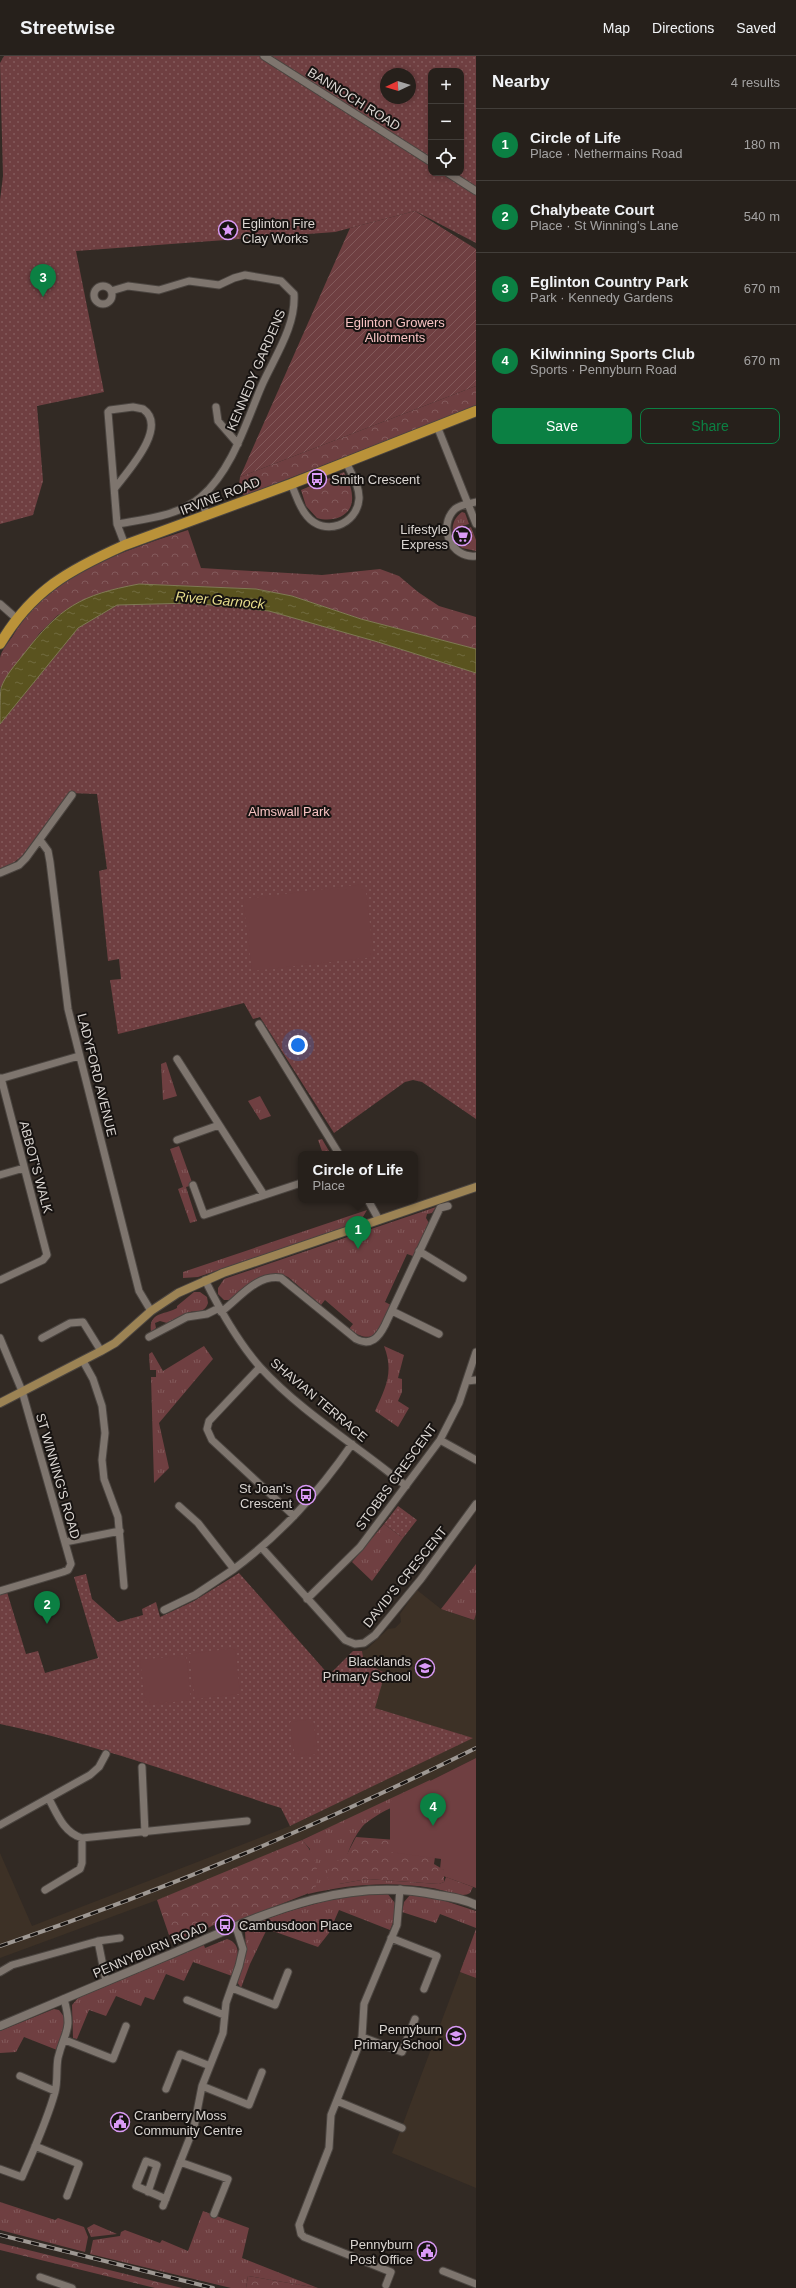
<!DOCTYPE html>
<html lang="en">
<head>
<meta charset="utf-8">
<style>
	body { margin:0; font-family:Arial,sans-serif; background:#2e2824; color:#f1f3f6 }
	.controls { position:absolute; right:12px; top:12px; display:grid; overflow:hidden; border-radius:8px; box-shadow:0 2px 6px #0003 }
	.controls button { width:36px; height:36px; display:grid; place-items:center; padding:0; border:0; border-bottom:1px solid #423e3a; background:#26201b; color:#f1f3f6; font:20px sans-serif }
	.compass { position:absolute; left:380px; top:12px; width:36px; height:36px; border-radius:50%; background:#26201b; box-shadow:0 2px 6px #0003; rotate:266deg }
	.you { position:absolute; left:298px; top:989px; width:14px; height:14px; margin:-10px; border:3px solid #fff; border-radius:50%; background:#1a73e8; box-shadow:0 0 0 6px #1a73e833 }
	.badge { display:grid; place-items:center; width:26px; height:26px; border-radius:50%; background:#0b8043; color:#fff; font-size:13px; font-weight:700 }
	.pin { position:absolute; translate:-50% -33px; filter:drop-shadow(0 1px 2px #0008) }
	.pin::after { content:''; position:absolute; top:21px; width:14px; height:12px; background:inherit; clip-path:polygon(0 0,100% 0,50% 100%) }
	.popup { position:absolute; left:298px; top:1095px; width:120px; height:52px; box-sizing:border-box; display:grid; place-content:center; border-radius:8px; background:#26201b; filter:drop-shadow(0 1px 3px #0005); font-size:13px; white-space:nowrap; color:#a4a3a3 }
	.popup b { font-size:15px; color:#f1f3f6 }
	.popup::after { content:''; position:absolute; left:50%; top:100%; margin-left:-8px; border:8px solid transparent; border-top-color:#26201b }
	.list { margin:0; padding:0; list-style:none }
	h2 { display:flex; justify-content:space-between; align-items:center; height:52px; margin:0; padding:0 16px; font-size:17px }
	h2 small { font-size:13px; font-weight:400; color:#a4a3a3 }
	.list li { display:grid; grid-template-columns:26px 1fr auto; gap:12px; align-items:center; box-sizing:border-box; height:72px; padding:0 16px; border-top:1px solid #423e3a }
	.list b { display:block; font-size:15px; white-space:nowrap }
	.list p { margin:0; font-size:13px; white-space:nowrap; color:#a4a3a3 }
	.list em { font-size:13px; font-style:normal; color:#a4a3a3 }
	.actions { display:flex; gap:8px; padding:12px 16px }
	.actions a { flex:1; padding:9px 0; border:1px solid #0b8043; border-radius:8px; text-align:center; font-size:14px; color:#0b8043 }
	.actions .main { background:#0b8043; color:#fff }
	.icon { flex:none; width:22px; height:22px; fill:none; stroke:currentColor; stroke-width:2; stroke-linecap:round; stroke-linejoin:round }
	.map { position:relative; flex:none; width:476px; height:2232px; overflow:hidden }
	header { display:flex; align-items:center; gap:24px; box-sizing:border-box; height:56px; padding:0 20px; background:#26201b; border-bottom:1px solid #423e3a }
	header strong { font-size:19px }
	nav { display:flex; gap:22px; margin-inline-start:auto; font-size:14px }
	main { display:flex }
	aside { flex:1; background:#26201b }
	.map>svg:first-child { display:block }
	.built { fill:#3d3126 }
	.grass { fill:url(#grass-tufts) }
	.forest { fill:url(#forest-crowns) }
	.park { fill:url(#park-dots); fill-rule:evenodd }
	.garden { fill:url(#garden-furrows) }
	.pitch { fill:#6f3f41 }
	.water { fill:url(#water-ripples); stroke:#807a54 }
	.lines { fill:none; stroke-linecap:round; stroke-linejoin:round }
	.minor-casing { stroke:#4b4540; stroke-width:9 }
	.tertiary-casing { stroke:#4b4540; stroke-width:10 }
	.secondary-casing { stroke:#4b4540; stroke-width:10 }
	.primary-casing { stroke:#4b4540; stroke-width:12 }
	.minor { stroke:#7e756e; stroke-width:7 }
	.tertiary { stroke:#7e756e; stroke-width:8 }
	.secondary { stroke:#9c8354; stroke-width:8 }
	.primary { stroke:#ba9239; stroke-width:10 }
	.rail-casing { stroke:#9e9893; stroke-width:4 }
	.rail { stroke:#171311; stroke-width:2.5; stroke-dasharray:8; stroke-linecap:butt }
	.labels { text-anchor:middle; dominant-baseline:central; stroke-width:4; stroke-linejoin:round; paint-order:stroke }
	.street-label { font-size:13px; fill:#dad5d1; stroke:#171311 }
	.poi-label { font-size:13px; fill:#dad5d1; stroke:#171311; text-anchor:end }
	.park-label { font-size:13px; fill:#f8c3c3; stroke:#171311 }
	.water-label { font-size:14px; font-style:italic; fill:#e6dc8b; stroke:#171311 }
</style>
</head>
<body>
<header>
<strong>Streetwise</strong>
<nav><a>Map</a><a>Directions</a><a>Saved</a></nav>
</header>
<main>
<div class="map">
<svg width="476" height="2232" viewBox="0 0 476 2232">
	<defs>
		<pattern id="grass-tufts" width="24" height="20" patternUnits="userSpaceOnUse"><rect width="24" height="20" fill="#6f3f41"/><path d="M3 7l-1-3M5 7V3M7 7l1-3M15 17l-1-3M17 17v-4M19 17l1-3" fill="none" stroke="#835a5b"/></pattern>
		<pattern id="forest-crowns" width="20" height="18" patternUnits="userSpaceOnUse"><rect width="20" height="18" fill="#6f3f41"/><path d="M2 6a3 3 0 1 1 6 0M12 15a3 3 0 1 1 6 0" fill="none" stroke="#835a5b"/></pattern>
		<pattern id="park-dots" width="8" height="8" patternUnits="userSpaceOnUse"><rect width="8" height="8" fill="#6f3f41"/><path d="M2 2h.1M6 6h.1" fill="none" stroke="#835a5b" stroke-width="1.8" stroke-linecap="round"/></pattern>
		<pattern id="garden-furrows" width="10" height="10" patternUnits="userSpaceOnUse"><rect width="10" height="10" fill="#6f3f41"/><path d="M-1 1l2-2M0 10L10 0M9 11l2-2" fill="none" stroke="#835a5b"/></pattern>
		<pattern id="water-ripples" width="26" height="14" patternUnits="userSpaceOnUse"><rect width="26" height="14" fill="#5a531f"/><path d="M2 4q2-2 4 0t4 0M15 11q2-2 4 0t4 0" fill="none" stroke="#716b3e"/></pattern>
	</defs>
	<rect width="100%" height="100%" fill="#322a24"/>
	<path class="built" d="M417 1534 441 1553 473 1564 476 1558V1702L390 1745 206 1826 0 1902V1797L32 1870 290 1770 472 1682 374 1652 385 1617 364 1606 362 1595 367 1593 388 1573 395 1572 401 1566 400 1558Z
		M460 1916 476 1922V2132L392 2097Z"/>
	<path class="grass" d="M462 456 465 457 469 468 455 472 463 490 470 488 465 474 471 471 476 484V495L462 492C450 482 449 465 462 456Z
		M166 1006 177 1040 163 1044 161 1008Z
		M260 1040 271 1060 260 1064 248 1045Z
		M322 1083 329 1095 335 1098H323L318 1084Z
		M179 1090 193 1129 186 1131 197 1165 190 1167 178 1133 183 1131 170 1093Z
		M436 1151 432 1157 427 1158 426 1162 429 1167 413 1200 407 1198 385 1246 391 1249C381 1271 376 1293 349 1273L353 1268 325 1244 321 1249 288 1221C268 1212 244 1230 231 1244H224L218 1238V1232L224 1223Z
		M367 1154 360 1166 198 1221 183 1222V1216Z
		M194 1236H200L207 1241 208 1247C204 1259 196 1253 187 1257 180 1260 173 1264 167 1267L160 1265 155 1267 156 1272 151 1276C148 1255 166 1259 177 1252V1250Z
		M204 1290 213 1303 159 1367 169 1412 154 1427 151 1321H156V1314H150L149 1298 152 1296 163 1315Z
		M384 1290 404 1299 398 1322 402 1323V1336L398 1345 409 1352 398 1371 375 1355C386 1331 394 1316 384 1290Z
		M384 1468 403 1482 372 1525 352 1506Z
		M476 1508V1558L474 1564 441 1553Z
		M430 1724 435 1732C417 1740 374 1757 362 1771 349 1787 344 1808 339 1828L367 1823 439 1828 444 1826 446 1821 473 1831 470 1837C462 1843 442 1833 432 1832 389 1825 350 1828 308 1838L310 1793 302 1784Z
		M387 1837 395 1847 394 1864 390 1874 339 1854 329 1877 318 1891 267 1873 250 1908 241 1932 237 1926 246 1893 245 1875 248 1870C296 1852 336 1839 387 1837Z
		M410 1839 439 1843 476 1855V1872L440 1858 436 1867 402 1856 404 1846Z
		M188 1869 194 1874 200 1875 172 1887 170 1882Z
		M476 1873V1922L460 1916Z
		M227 1883C244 1888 237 1907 232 1920L193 1906 184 1925 166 1918 154 1944 145 1941 141 1950 116 1940 106 1960 89 1954 77 1983 73 1982 72 1949 78 1942 204 1889 205 1892Z
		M54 1953 59 1954 65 1962 64 1975 57 1994 24 1981 16 1996 0 1997V1975Z
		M0 2146 55 2164 58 2162 84 2171 88 2181 85 2196 0 2174Z
		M203 2155 249 2172 242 2202 318 2232 248 2220 246 2232H231L90 2198 93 2184 120 2180 121 2176 125 2174 160 2187 162 2184 188 2195Z
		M94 2168 117 2178 91 2181 87 2172Z"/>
	<path class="forest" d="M476 330V350L244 440 239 429 240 421Z
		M344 416C347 423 352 431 352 440 354 460 333 467 317 462L306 450 301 434Z
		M188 474 201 512 322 519 380 513 399 520 418 536 439 550 476 561V593L361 563 292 540 256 533 139 528 58 559 39 578 0 632C0 623 0 611 0 602 1 594 10 585 14 578 51 518 123 495 188 474Z
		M356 1781 410 1785 436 1794 434 1808 444 1814V1826L439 1828 367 1823 339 1828 329 1824 326 1819C331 1810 335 1804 345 1802Z
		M302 1784C315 1798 322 1817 314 1835L228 1869 224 1863C212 1869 200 1881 188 1870L170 1882 157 1844Z
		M0 2187 174 2230 182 2232H155L0 2194Z
		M248 2220 318 2232H246Z"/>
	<path class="park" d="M4 0H476V187L415 155 335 176 76 195 104 336 37 350 43 425 33 459 0 468V144L3 120 0 7ZM431 15H461V117H431ZM386 18H410V42H386Z
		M192 547 269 555 378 586 476 617V1063L422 1026 413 1024 405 1026 334 1077 260 961 253 963 244 947 118 978 110 924 121 923 119 903 108 905 99 815 107 813 97 738 69 737 22 800 12 808 0 813V668L78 572 117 549Z
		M398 1450 417 1464 403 1482 384 1468Z
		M239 1517 329 1619 353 1595H362L364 1606 385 1617 375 1652 473 1682 290 1770 281 1752C188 1722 96 1688 0 1668V1538L7 1536 26 1598 38 1595 45 1617 98 1602 74 1521 86 1518 92 1543 118 1566 143 1559 142 1553 156 1546 160 1561 194 1545Z"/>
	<path class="garden" d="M415 155 476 193V330L240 421 350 172Z"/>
	<path class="pitch" d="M365 828 374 901 252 915 243 843Z
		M235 1592 240 1638 195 1643 189 1598Z
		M186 1599 191 1644 146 1649 140 1604Z
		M313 1663 318 1698 295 1701 290 1666Z
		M476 1702V1832L443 1820 444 1814 440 1813 441 1803 390 1796V1745Z"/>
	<path class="water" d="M139 528 256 533 292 540 361 563 476 593V617L378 586 269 555 192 547 117 549 78 572 0 668C0 658 0 641 1 632 5 620 15 609 23 599 60 551 80 539 139 528Z"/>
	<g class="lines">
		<defs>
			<path id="minor" d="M264 0 431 106
				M448 117 476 135
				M94 239a9 9 0 1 1 18 0a9 9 0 1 1-18 0Z
				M111 235 128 230 159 234 189 225 219 229 234 222 245 219 281 225 294 238C296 270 275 300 262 329 246 366 233 413 201 441 179 460 145 463 117 468L125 489
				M216 351 218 365 238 388
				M437 370 476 468
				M291 428C296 438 299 451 307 460 324 481 357 469 359 443 360 431 351 417 346 406
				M115 432C127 416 169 371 143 353L133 351 110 354 108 356 117 468
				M201 441 207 460
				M476 446C469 448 461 448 455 453 437 470 451 503 476 500
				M0 548 16 562
				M40 784 48 795 50 806 68 953 139 1235 151 1255
				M0 817 19 809 26 802 72 739
				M259 968 339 1098
				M177 1003 264 1139
				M0 1023 79 1000
				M177 1084 219 1069
				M0 1119 24 1112
				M193 1129 204 1159 301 1127
				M368 1144 379 1164
				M419 1195 463 1222
				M0 1224 43 1204 47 1199 1 1022
				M205 1224C220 1254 237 1285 260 1311 302 1357 358 1390 406 1430
				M392 1255 439 1278
				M221 1256C239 1243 256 1218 281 1222L356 1283C371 1291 379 1281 385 1269L440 1152 448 1150
				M149 1281 187 1261 207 1258 219 1252
				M0 1282 22 1335 71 1508 68 1514 63 1516 0 1535
				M42 1282 70 1267 83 1266 101 1295
				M83 1305 93 1323 102 1350 105 1377 102 1404 104 1423 118 1461 124 1530
				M260 1311 209 1365 207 1373 212 1384 294 1460
				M467 1325 476 1324
				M440 1384 476 1404
				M179 1450 198 1467 234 1513C282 1477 318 1437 352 1388
				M65 1486 120 1475
				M262 1492 345 1584 355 1588 364 1587 375 1579 421 1523 476 1448
				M307 1543 360 1491 440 1384 459 1347 476 1296
				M164 1554 195 1539 234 1513
				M142 1711 145 1777
				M49 1743C57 1758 64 1777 82 1782L247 1765
				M0 1769 90 1719 99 1711 106 1698
				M45 1834 80 1813 82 1807V1782
				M391 1882 437 1900 424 1933
				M98 1885 106 1925
				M0 1916 12 1909 98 1885 120 1882
				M232 1932 275 1949 288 1916
				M187 1944 224 1959
				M362 1981 402 1996 415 1963
				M65 1984 113 2003 126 1970
				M20 2020 55 2035
				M202 2030 249 2049 262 2016
				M166 2033 180 1998 210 2010
				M337 2045 402 2072
				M35 2090 79 2108 67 2140
				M180 2106 228 2123 214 2158
				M0 2113 22 2121C34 2093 47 2065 55 2036 58 2025 56 2013 58 2002 65 1973 73 1976 64 1943
				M148 2136 157 2109 146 2105 136 2130 166 2143
				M163 2150 194 2071 202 2030 223 1977 226 1947 239 1910 243 1893 236 1871
				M443 2215 476 2228
				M40 2221 72 2232
				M386 2229 391 2216 304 2181 301 2178 299 2169 329 2092 331 2059 362 1981 364 1948 397 1869 400 1833"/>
			<path id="tertiary" d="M0 1970C55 1947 109 1924 164 1901 254 1863 338 1818 438 1839 451 1841 464 1843 476 1849"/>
			<path id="secondary" d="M0 1347 101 1295 115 1287 151 1255 178 1237 223 1217 476 1131"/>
			<path id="primary" d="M0 588C32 534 69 514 125 489L291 428 476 355"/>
		</defs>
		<use href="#minor" class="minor-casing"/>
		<use href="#tertiary" class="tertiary-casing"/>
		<use href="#secondary" class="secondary-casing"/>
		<use href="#primary" class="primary-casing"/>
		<use href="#minor" class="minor"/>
		<use href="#tertiary" class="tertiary"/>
		<use href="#secondary" class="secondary"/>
		<use href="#primary" class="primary"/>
		<defs>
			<path id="rail" d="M0 1890C163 1835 322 1768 476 1692
				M0 2179 213 2232"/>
		</defs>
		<use href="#rail" class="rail-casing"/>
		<use href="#rail" class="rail"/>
	</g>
	<defs>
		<symbol id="sight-ring" viewBox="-11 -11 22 22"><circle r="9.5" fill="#171311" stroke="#da9af6" stroke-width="1.5"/><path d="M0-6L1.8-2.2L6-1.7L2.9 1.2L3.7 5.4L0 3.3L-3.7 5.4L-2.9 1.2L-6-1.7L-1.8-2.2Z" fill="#da9af6"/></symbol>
		<symbol id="bus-ring" viewBox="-11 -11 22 22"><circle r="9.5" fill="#171311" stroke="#da9af6" stroke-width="1.5"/><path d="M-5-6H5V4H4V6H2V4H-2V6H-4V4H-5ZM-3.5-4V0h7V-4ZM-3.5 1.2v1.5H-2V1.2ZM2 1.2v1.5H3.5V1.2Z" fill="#da9af6"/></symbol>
		<symbol id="supermarket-ring" viewBox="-11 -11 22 22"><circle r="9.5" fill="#171311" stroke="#da9af6" stroke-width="1.5"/><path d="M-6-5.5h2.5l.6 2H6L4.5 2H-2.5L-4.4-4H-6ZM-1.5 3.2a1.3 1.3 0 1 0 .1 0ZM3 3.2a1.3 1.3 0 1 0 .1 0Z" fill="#da9af6"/></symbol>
		<symbol id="school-ring" viewBox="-11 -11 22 22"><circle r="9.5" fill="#171311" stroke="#da9af6" stroke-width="1.5"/><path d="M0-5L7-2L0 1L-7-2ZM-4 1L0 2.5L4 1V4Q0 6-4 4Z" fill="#da9af6"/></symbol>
		<symbol id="civic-ring" viewBox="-11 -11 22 22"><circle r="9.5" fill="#171311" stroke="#da9af6" stroke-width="1.5"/><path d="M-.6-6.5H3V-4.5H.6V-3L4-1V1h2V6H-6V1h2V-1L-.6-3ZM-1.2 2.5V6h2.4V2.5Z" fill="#da9af6"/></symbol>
	</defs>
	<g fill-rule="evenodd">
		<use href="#sight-ring" x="217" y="163" width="22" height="22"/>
		<use href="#bus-ring" x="306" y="412" width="22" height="22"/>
		<use href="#supermarket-ring" x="451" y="469" width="22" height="22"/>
		<use href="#bus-ring" x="295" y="1428" width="22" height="22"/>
		<use href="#school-ring" x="414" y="1601" width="22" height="22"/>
		<use href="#bus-ring" x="214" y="1858" width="22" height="22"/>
		<use href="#school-ring" x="445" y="1969" width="22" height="22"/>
		<use href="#civic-ring" x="109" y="2055" width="22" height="22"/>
		<use href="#civic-ring" x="416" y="2184" width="22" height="22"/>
	</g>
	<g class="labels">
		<g class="street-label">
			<text transform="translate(354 43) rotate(32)">BANNOCH ROAD</text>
			<text transform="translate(256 314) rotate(-67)">KENNEDY GARDENS</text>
			<text transform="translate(220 440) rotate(-21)">IRVINE ROAD</text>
			<text transform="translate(97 1019) rotate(76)">LADYFORD AVENUE</text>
			<text transform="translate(36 1111) rotate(75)">ABBOT'S WALK</text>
			<text transform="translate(319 1344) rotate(40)">SHAVIAN TERRACE</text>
			<text transform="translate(58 1420) rotate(74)">ST WINNING'S ROAD</text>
			<text transform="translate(396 1421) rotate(-54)">STOBBS CRESCENT</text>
			<text transform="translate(405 1521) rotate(-51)">DAVID'S CRESCENT</text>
			<text transform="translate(150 1894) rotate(-23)">PENNYBURN ROAD</text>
		</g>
		<g class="poi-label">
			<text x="242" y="167" text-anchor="start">Eglinton Fire<tspan x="242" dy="15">Clay Works</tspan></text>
			<text x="331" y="423" text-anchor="start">Smith Crescent</text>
			<text x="448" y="473">Lifestyle<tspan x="448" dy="15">Express</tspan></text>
			<text x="292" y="1432">St Joan's<tspan x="292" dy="15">Crescent</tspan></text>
			<text x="411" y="1605">Blacklands<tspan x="411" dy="15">Primary School</tspan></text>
			<text x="239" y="1869" text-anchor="start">Cambusdoon Place</text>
			<text x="442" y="1973">Pennyburn<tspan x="442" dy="15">Primary School</tspan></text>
			<text x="134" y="2059" text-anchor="start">Cranberry Moss<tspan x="134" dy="15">Community Centre</tspan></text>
			<text x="413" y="2188">Pennyburn<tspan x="413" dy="15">Post Office</tspan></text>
		</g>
		<g class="park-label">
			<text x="395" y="266">Eglinton Growers<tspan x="395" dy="15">Allotments</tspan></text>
			<text x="289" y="755">Almswall Park</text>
		</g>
		<g class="water-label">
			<text transform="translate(220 544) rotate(5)">River Garnock</text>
		</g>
	</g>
</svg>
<div class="controls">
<button>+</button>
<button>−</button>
<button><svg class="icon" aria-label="locate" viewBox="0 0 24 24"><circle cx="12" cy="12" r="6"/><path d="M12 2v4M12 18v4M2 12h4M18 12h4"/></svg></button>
</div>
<svg class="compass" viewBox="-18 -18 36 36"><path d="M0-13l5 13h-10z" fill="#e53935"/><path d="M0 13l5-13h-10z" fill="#a4a3a3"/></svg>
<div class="you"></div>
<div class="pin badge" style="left:358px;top:1193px">1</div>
<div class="popup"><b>Circle of Life</b>Place</div>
<div class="pin badge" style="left:47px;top:1568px">2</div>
<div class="pin badge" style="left:43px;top:241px">3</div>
<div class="pin badge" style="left:433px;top:1770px">4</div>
</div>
<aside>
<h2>Nearby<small>4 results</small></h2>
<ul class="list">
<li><span class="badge">1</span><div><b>Circle of Life</b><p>Place · Nethermains Road</p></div><em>180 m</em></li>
<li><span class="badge">2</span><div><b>Chalybeate Court</b><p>Place · St Winning's Lane</p></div><em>540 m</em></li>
<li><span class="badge">3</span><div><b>Eglinton Country Park</b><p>Park · Kennedy Gardens</p></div><em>670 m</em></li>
<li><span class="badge">4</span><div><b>Kilwinning Sports Club</b><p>Sports · Pennyburn Road</p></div><em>670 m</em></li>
</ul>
<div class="actions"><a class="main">Save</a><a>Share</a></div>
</aside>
</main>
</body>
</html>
